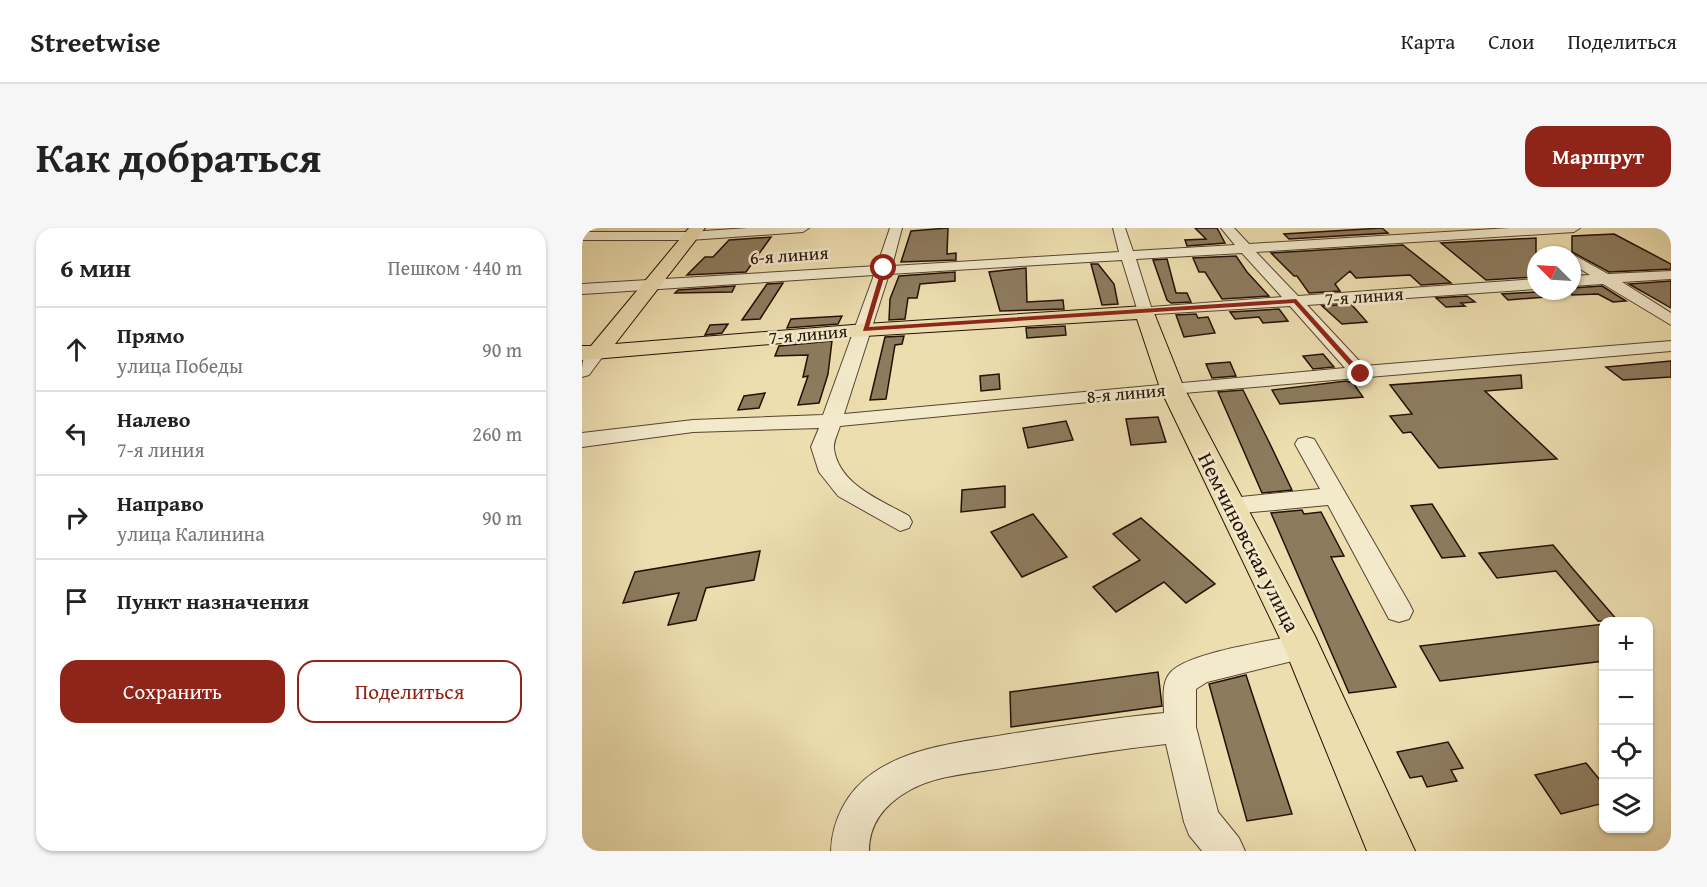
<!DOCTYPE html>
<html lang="ru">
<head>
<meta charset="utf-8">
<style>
	body { margin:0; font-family:"Gentium Book Plus",serif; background:#f6f6f6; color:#222 }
	.controls { position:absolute; right:18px; bottom:18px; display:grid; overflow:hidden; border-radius:12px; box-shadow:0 2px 4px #0004 }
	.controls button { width:54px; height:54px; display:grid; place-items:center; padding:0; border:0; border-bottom:2px solid #e0e0e0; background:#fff; color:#222; font:30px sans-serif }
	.compass { position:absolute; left:945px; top:18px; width:54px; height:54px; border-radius:50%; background:#fff; box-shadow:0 2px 4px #0004; rotate:294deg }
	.stop { position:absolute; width:18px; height:18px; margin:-14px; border:4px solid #8f2418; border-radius:50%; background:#fff }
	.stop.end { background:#8f2418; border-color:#fff; box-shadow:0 2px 6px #0008 }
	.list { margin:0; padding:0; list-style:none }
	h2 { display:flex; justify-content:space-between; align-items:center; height:78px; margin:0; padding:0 24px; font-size:26px }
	h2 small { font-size:20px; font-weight:400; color:#767676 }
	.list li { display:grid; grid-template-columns:39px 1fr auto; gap:18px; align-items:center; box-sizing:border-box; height:84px; padding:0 24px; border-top:2px solid #e0e0e0 }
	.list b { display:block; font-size:22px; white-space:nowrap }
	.list p { margin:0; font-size:20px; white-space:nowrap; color:#767676 }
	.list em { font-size:20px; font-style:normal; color:#767676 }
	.actions { display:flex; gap:12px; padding:18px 24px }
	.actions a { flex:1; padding:14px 0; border:2px solid #8f2418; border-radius:18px; text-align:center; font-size:21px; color:#8f2418 }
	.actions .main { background:#8f2418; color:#fff }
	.icon { flex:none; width:33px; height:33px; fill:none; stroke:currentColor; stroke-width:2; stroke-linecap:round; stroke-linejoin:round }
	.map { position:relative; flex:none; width:1089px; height:623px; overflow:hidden; border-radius:18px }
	header { display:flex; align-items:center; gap:36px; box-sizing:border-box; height:84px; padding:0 30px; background:#fff; border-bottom:2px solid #e0e0e0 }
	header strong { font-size:28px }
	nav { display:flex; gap:33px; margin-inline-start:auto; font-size:21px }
	.intro { display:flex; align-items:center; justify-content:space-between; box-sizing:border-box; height:144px; padding:0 36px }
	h1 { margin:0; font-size:42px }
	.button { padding:15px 27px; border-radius:18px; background:#8f2418; color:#fff; font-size:21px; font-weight:700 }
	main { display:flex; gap:36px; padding:0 36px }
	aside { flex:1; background:#fff; border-radius:18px; box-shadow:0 2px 4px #0004 }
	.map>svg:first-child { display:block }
	.building { fill:#8d7b5e; stroke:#241005; stroke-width:1.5 }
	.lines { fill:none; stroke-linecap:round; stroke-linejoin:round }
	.minor-casing { stroke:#564430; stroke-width:2 }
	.major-casing { stroke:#241005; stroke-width:2 }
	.minor { fill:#f3eacc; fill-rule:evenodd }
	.major { fill:#eddeb0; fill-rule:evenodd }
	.route { fill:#8f2418 }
	.labels { text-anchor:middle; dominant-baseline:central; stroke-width:5; stroke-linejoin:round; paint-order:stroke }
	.far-street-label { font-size:18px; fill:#241005; stroke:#f3eacc }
	.street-label { font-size:21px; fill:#241005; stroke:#f3eacc }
</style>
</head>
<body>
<header>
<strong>Streetwise</strong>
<nav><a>Карта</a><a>Слои</a><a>Поделиться</a></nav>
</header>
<div class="intro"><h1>Как добраться</h1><a class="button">Маршрут</a></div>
<main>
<aside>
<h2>6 мин<small>Пешком · 440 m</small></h2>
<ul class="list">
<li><svg class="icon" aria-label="ahead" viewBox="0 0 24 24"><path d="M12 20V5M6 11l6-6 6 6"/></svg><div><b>Прямо</b><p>улица Победы</p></div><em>90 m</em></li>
<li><svg class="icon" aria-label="left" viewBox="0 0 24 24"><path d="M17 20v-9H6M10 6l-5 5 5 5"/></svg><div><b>Налево</b><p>7-я линия</p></div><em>260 m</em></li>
<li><svg class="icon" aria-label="right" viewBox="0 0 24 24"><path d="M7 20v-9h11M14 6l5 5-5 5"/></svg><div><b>Направо</b><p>улица Калинина</p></div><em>90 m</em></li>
<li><svg class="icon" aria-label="arrive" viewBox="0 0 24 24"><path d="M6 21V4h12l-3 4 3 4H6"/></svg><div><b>Пункт назначения</b></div></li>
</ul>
<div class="actions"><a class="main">Сохранить</a><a>Поделиться</a></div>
</aside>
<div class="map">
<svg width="1089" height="623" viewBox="0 0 1089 623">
	<rect width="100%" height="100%" fill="#eddeb0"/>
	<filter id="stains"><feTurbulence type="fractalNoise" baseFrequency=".00333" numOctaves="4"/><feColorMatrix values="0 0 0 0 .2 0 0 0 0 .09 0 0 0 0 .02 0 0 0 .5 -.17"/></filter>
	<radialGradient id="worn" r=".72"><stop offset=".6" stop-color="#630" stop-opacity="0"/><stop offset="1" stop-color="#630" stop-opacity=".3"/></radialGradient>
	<path class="building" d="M366 0 365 26 374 25V32L319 34 329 3Z
		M613 0H635L643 15 605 18 603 12 624 11Z
		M800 0 806 5 707 11 702 6Z
		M1032 6 1089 36V41L1027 44 990 24V8Z
		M189 9 164 44 105 47 123 29H131L147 12Z
		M954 10V49L904 52 859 15Z
		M821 17 869 55 839 57 828 47 774 50 768 43 753 56 758 63 727 65 715 48H712L689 25Z
		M654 28 665 44 687 68 640 71 623 44H617L611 30Z
		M585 31 594 65H605L609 74 589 75 585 72 571 32Z
		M509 36H516L532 56 536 76 520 77Z
		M444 40 445 74 481 72 482 81 418 83 407 44Z
		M373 44V53L338 56 335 70H326L323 91 307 92 308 71 317 48Z
		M1089 53V80L1047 56Z
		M201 55 178 91 160 92 185 56Z
		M153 58 150 64 93 65 96 62Z
		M1020 58 1044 73 1031 74 1016 66 990 67V60Z
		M971 63 978 68 926 72 920 66Z
		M885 68 893 74 879 75 883 78 864 79 854 70Z
		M769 76 785 94 760 96 740 78Z
		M697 81 706 93 681 95 677 89 653 91 648 84Z
		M614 86 616 90 626 89 633 105 602 109 594 87Z
		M260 88 256 96 205 100 209 91Z
		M146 96 140 105 123 107 128 97Z
		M483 98 484 107 445 110 444 100Z
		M322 108 320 116 313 117 304 171 288 172 303 109Z
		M250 113 246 146 237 175 216 177 226 148 221 149 226 127 193 128 197 118Z
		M741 126 752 139 731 141 721 128Z
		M1089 133V149L1041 152 1024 139Z
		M648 134 654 148 630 150 624 136Z
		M417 146 418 161 399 163 398 148Z
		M939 147 940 160 903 163 975 231 857 240 829 204 821 205 808 188 830 186 808 157Z
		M764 153 771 155 781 169 698 176 690 162Z
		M661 162 687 214 710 262 680 265 636 164Z
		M183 165 177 180 156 182 162 168Z
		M576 189 584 214 549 217 544 191Z
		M484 193 491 212 446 220 441 200Z
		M423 258V279L379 284 380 262Z
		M850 276 883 328 860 330 829 278Z
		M720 282 722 286 739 284 762 328 749 329 814 459 767 465 689 285Z
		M451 286 485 329 440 349 409 304Z
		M559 290 633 356 604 375 582 354 534 384 511 359 558 332 531 306Z
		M971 317 991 341 1036 393H1016L974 343 915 350 897 325Z
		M178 323 172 352 124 360 114 392 86 397 97 365 41 375 53 344Z
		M1022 396V433L858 453 838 418Z
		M576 444 580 478 429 499 428 464Z
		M664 447 710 586 665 593 627 456Z
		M866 514 881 540 869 542 875 553 845 559 840 548 828 550 815 524Z
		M1004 535 1022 557V575L979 586 953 547Z"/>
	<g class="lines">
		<defs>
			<path id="minor" d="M166 0H227L221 4 108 12H0V4H108Z
				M308 0H320L310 38 537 24 531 0H543L551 23 653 17 639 0H652L667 16 928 0H998L992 4 674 24 716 68 954 51V61L725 77 782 138 1089 113V123L590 166 258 198C256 205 251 214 252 221 257 257 299 272 327 288L330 294 327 300 318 303 256 268 237 244 229 219 237 200 111 204 0 219V205L111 192 241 187 292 47 0 66V56L295 38ZM660 25 700 69 569 79 554 31ZM540 32 557 87 708 78 763 140 262 186 307 46Z
				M990 26 1026 46 1089 43V51L1040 54 1089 85V97L1021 56 990 58V48L1008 47 990 36V27H985Z
				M15 119 24 124 7 147 0 149C0 135 0 122 15 119Z
				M724 209 732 211 735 216 827 375 831 383 827 391 817 394 807 391 746 277 649 286 640 284 637 278 640 272 649 270 738 261 713 216 716 211Z
				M720 406 731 410 735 419 731 428 625 454 614 461V499L636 584 657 610 663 623H620L607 607 602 594 584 516C529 522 475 531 421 540 391 545 355 547 328 562 303 576 287 595 287 623H249C250 592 265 563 291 545 330 518 382 514 427 506 479 498 530 490 582 485 582 473 579 455 588 445 605 424 692 413 720 406Z"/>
			<path id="major" d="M107 0H123L33 116 283 96 563 78 570 80 602 160 733 408 833 623H785L702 419 578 160 555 91 283 108 0 132V118H9Z"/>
		</defs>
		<use href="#minor" class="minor-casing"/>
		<use href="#major" class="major-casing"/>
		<use href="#minor" class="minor"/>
		<use href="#major" class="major"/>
	</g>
	<path class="route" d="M300 39 305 40 287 99 714 71 782 146 776 147 712 75 281 103Z"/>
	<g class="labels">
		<g class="far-street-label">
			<text transform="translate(207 27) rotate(-4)">6-я линия</text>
			<text transform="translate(782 68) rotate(-4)">7-я линия</text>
			<text transform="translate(226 106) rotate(-5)">7-я линия</text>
			<text transform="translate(544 165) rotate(-5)">8-я линия</text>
		</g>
		<g class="street-label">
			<text transform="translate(667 314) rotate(63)">Немчиновская улица</text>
		</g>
	</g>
	<rect width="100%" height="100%" filter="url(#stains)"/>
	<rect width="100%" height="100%" fill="url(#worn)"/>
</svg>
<div class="controls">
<button>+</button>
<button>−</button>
<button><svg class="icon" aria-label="locate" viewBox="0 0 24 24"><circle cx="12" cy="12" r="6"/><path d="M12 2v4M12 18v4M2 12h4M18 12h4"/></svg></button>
<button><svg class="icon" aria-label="layers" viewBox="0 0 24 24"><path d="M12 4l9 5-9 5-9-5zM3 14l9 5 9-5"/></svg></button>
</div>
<svg class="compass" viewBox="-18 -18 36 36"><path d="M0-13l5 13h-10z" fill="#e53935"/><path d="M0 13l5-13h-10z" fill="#767676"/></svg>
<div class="stop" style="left:302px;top:40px"></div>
<div class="stop end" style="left:779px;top:146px"></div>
</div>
</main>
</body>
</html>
